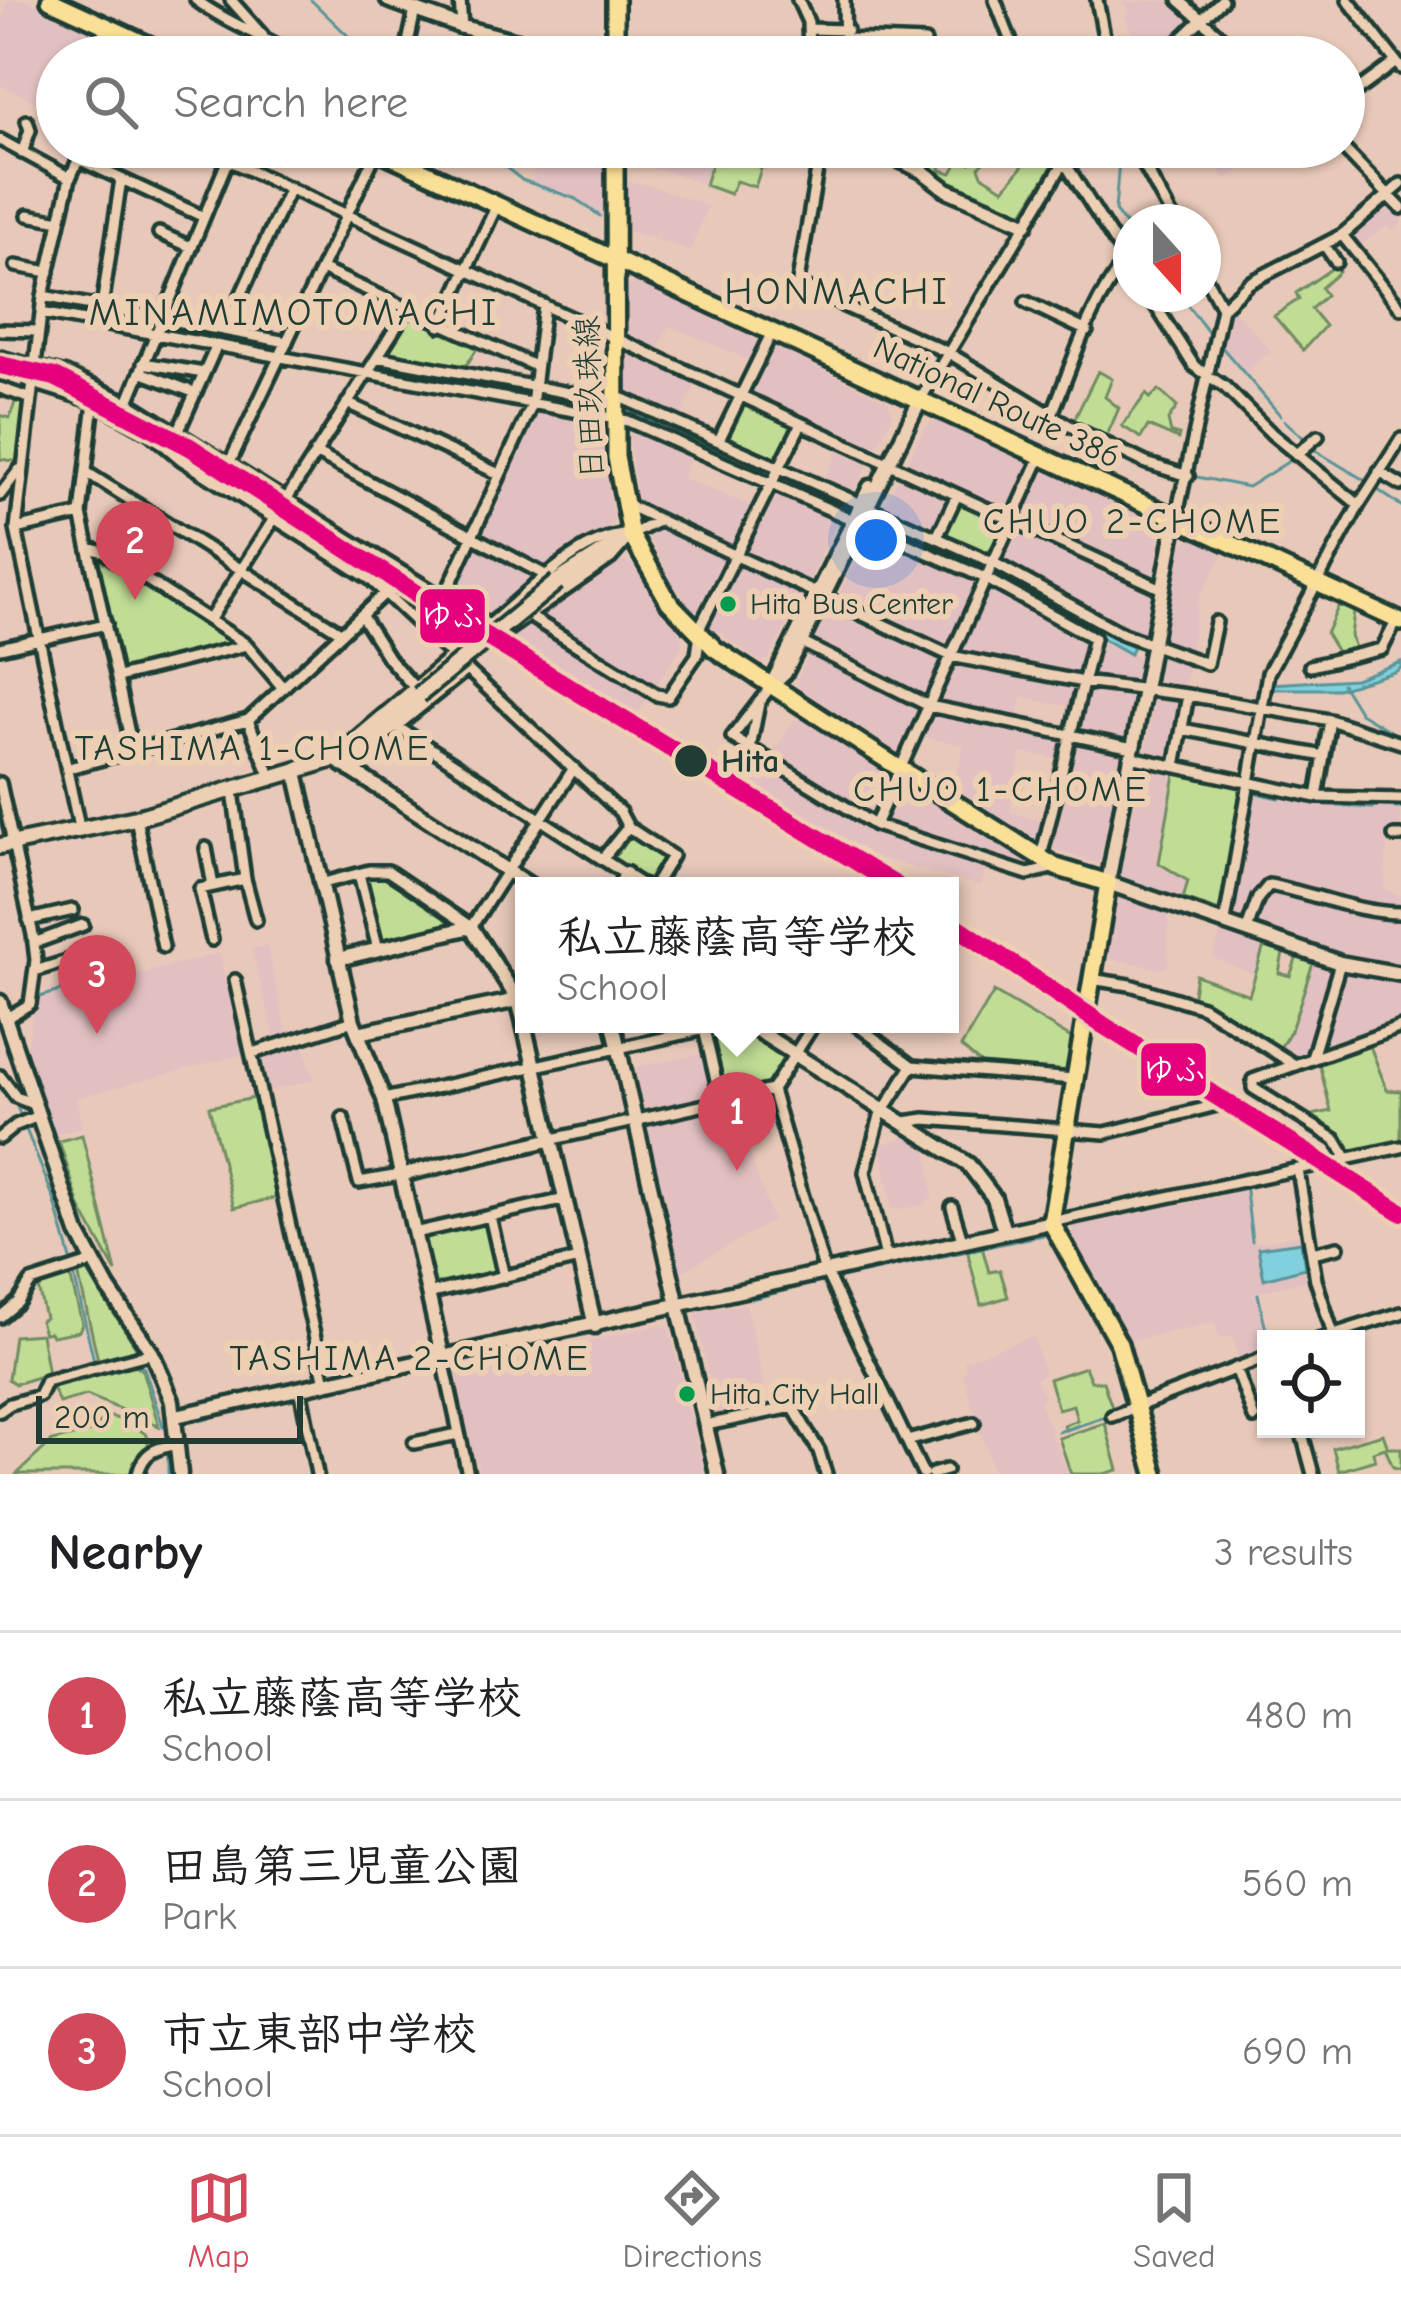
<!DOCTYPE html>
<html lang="en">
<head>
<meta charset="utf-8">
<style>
	body { margin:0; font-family:"Comic Neue","Klee One",sans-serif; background:#f2f2f2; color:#202124 }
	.controls { position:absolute; right:36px; bottom:36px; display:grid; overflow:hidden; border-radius:0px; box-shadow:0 3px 9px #0004 }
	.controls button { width:108px; height:108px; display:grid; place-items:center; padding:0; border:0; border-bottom:3px solid #e0e0e0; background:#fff; color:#202124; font:60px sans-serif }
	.compass { position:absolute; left:1113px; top:204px; width:108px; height:108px; border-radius:50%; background:#fff; box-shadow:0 3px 9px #0004; rotate:159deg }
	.scale { position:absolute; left:36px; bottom:30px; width:267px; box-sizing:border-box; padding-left:12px; border:6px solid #1f3d34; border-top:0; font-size:33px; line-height:42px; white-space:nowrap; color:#1f3d34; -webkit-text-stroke:9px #edd0b3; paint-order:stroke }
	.you { position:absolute; left:876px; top:540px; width:42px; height:42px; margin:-30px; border:9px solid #fff; border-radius:50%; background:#1a73e8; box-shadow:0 0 0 18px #1a73e833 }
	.badge { display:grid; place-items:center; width:78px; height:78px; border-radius:50%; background:#d1495b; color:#fff; font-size:39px; font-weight:700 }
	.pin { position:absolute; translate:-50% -99px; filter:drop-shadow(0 3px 6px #0008) }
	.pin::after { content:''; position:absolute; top:63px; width:42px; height:36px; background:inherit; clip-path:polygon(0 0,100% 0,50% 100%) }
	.popup { position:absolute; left:515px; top:877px; width:444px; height:156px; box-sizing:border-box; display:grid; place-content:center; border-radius:0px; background:#fff; filter:drop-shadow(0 3px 9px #0005); font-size:39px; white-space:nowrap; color:#757577 }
	.popup b { font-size:45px; color:#202124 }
	.popup::after { content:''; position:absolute; left:50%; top:100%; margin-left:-24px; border:24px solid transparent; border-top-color:#fff }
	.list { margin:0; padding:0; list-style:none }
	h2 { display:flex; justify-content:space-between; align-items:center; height:156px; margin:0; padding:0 48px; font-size:51px }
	h2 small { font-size:39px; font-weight:400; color:#757577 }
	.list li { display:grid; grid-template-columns:78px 1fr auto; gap:36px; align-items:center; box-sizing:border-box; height:168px; padding:0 48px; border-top:3px solid #e0e0e0 }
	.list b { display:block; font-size:45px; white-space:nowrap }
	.list p { margin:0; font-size:39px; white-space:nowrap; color:#757577 }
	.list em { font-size:39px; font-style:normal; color:#757577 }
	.icon { flex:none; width:66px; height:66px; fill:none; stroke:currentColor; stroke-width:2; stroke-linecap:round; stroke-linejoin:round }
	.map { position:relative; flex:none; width:1401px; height:1474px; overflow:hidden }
	.search { position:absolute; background:#fff; box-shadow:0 3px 9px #0004; left:36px; right:36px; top:36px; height:132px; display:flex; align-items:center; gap:30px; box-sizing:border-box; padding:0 42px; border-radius:66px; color:#757577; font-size:45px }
	.sheet { height:660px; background:#fff }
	nav { display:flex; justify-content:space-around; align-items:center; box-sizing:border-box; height:168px; border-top:3px solid #e0e0e0; background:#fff; font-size:33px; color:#757577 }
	nav a { display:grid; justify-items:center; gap:6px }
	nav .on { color:#d1495b }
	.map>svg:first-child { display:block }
	.built { fill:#e2c0c1 }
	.green { fill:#c1dd95; stroke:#708d64; stroke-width:3 }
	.water { fill:#81d0de; stroke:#5a959a; stroke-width:3 }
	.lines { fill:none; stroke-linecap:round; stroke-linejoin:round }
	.stream { stroke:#5a959a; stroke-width:3 }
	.minor-casing { stroke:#1f3d34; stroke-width:18 }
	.tertiary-casing { stroke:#1f3d34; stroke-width:21 }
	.secondary-casing { stroke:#1f3d34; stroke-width:22 }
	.primary-casing { stroke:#1f3d34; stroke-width:24 }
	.trunk-casing { stroke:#1f3d34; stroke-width:24 }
	.minor { stroke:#edd0b3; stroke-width:9 }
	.tertiary { stroke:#edd0b3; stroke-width:12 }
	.secondary { stroke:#edd0b3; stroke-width:14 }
	.primary { stroke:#fadf96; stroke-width:15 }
	.trunk { stroke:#fadf96; stroke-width:15 }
	.rail-casing { stroke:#1f3d34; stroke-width:8 }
	.rail { stroke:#edd0b3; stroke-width:3; stroke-dasharray:9; stroke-linecap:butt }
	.secondary-bridge-casing { stroke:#1f3d34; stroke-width:22; stroke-linecap:butt }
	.secondary-bridge { stroke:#edd0b3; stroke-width:14 }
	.rail-1-casing { stroke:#edd0b3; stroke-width:27 }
	.rail-1 { stroke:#e5007d; stroke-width:18 }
	.bus-dot { fill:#039c4e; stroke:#edd0b3; stroke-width:4.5 }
	.stop-dot { fill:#1f3d34; stroke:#edd0b3; stroke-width:4.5 }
	.labels { text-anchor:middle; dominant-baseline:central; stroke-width:12; stroke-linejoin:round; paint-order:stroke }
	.bus-label { font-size:30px; fill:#1f3d34; stroke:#edd0b3; text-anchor:start }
	.street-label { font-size:33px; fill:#1f3d34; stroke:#edd0b3 }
	.stop-label { font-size:33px; font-weight:bold; fill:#1f3d34; stroke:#edd0b3; text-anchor:start }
	.neighbourhood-label { font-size:36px; letter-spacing:3px; fill:#1f3d34; stroke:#edd0b3 }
	.quarter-label { font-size:39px; letter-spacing:3px; fill:#1f3d34; stroke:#edd0b3 }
	.line-badge { stroke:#edd0b3; stroke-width:4.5 }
	.badge-label { font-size:33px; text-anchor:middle; font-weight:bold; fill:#fff }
</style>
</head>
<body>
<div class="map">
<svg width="1401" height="1474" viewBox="0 0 1401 1474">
	<rect width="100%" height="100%" fill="#e8c9b9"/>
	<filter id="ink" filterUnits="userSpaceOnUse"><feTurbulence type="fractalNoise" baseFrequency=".00833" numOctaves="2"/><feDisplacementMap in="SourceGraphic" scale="24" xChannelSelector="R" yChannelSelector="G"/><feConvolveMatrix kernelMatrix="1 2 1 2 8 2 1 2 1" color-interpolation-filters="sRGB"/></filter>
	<g filter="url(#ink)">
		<path class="built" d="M7 0H27L100 35 90 57H57V112L0 85V32Z
			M1176 0 1196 15 1155 57H1131L1132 33 1124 15 1128 13 1125 2Z
			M1202 20 1240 57H1165Z
			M543 147H607L605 220 578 198 531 183Z
			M626 147H682L714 157 704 184 626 158Z
			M1136 147H1270L1225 181 1209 148 1149 171Z
			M624 181 649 185 708 206 690 252 657 240 662 225 656 238 626 231Z
			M1389 195 1401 211V225L1393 231 1387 226 1355 250 1344 235Z
			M639 280 889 402 893 414 852 496 822 483 843 440 747 394 760 365 669 326 657 352 625 338 626 288Z
			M1228 303 1272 351 1245 373 1217 341Z
			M626 348 697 381 680 420 625 396Z
			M534 410 604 421 603 457 614 519 607 532 488 621 449 597Z
			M938 420 1033 465 1012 513 904 468 926 425Z
			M626 423 693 451 683 478 754 507 732 550 638 506Z
			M1038 466 1161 524 1154 583 1014 521Z
			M901 474 953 498 935 534 882 509Z
			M773 488 838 518 809 583 740 554Z
			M655 526 728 559 697 620 668 576 647 533Z
			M1016 526 1152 589 1143 639 998 563Z
			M871 531 982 579 949 650 837 597Z
			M1194 538 1225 551 1198 601 1185 689 1156 687 1183 543Z
			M619 560 631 563 682 632V646L634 719 507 640 569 590Z
			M735 563 803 593 769 659 761 662 707 625Z
			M988 584 1092 638 1082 680 956 652Z
			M832 606 948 660 929 704 813 641Z
			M1096 639 1139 657 1133 689 1143 692 1133 748 1073 736Z
			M812 651 922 707 903 756 800 689 797 679Z
			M951 660 1079 687 1075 708 1022 697 1018 719 932 704Z
			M1154 697 1184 700 1173 760 1145 754Z
			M932 710 1068 739 1063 759 1021 753 1010 812 1046 822 1040 844 953 787 964 745 920 737Z
			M808 719 895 775 874 818 773 753 794 720Z
			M1076 740 1123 751 1099 864 1048 848Z
			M748 758 762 767 765 763 869 829 986 868 981 886 864 854 734 782Z
			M1142 765 1174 774 1159 863 1189 882 1183 899 1120 876Z
			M903 778 1039 870 882 821Z
			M1253 787 1323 803 1401 805V835L1387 840 1385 889 1401 896V911L1377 912 1310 891 1262 883 1377 916H1401V964L1367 961 1233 915Z
			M1120 898 1168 912V966L1160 969 1106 958 1112 901Z
			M1221 930 1262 945 1256 975 1212 958Z
			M267 945 288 1038 276 1043 251 949Z
			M219 953 245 1054 76 1098 82 1127 53 1135 26 1052 35 1001Z
			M1314 964 1336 972 1311 1057 1296 1062 1279 1052 1291 1033Z
			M1339 973 1401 982V1025L1314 1055Z
			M303 1040 314 1080 261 1093 254 1053Z
			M708 1052 718 1099 645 1116 635 1067Z
			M770 1092 780 1127 737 1142 748 1147 773 1221 679 1273 645 1122Z
			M904 1132 927 1146 933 1197 922 1206 892 1210 880 1144 899 1140Z
			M1244 1191 1252 1243 1305 1234 1313 1279 1259 1292 1266 1353 1239 1363 1233 1337 1220 1338 1214 1323 1125 1342 1071 1233 1073 1227Z
			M746 1304 769 1409 717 1420 695 1312Z
			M659 1325 669 1327 705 1474H480L468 1436 455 1370Z
			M1033 1336 1045 1374 1036 1379 1044 1396 1039 1401 1068 1474H994L962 1373 966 1369 964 1360Z"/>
		<path class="green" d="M726 147 764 160 755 187 736 181 730 194 705 185 712 162 721 164Z
			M936 147H947L949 153H942L940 170 952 173 961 156 970 163 978 155 985 161 979 167 982 175 1004 189 1038 147H1044L1056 160 1019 219 967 195 924 169Z
			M1334 267 1339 272 1321 288 1326 295 1311 309 1325 326 1303 350 1274 316 1299 299 1296 293Z
			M409 316 479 345 463 371 382 355Z
			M1098 371 1112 379 1105 397 1119 408 1105 440 1072 424Z
			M1159 390 1177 407 1168 420 1171 433 1179 435 1178 439 1148 426 1141 438 1122 426 1146 394 1150 398Z
			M16 399 27 403 19 462 0 459V415L10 418Z
			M742 403 795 428 780 461 726 441Z
			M958 501 1010 525 992 558 942 536Z
			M95 557 236 644 121 673Z
			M1339 605 1354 612 1351 636 1356 651 1339 655 1326 634Z
			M1176 769 1243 783 1220 911 1183 899 1188 881 1159 863Z
			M630 834 663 857 646 884 611 860Z
			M374 872 455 921 456 927 380 943 366 875Z
			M1264 946 1283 953 1279 973 1290 976 1297 957 1313 963 1291 1030 1278 1051 1192 1000 1196 975 1249 995Z
			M994 992 1073 1039 1068 1075 986 1068 961 1047Z
			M737 1026 787 1059 771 1085 722 1097 708 1032Z
			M1370 1046 1387 1090 1401 1091V1143L1350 1155 1303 1117 1331 1111 1319 1063Z
			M254 1098 278 1197 234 1208 209 1107Z
			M82 1135 116 1272 80 1207 59 1141Z
			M488 1218 501 1276 428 1293 415 1234Z
			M982 1247 989 1272 1000 1270 1008 1297 981 1305 967 1249Z
			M87 1271 139 1352 99 1364 78 1273Z
			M70 1275 82 1324 79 1331 52 1336 50 1332 44 1333 40 1321 45 1318 37 1283Z
			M41 1334 48 1374 15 1384 8 1379 14 1336Z
			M135 1364 142 1370 159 1426 87 1395 59 1403 50 1383Z
			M1085 1367 1091 1381 1103 1382 1114 1413 1066 1430 1064 1425 1077 1420 1073 1405 1058 1409 1049 1379Z
			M112 1417 129 1422 147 1435 149 1449 136 1474H17L52 1441 94 1431 104 1418Z
			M1105 1423 1118 1470 1104 1474H1071L1059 1438Z
			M1383 1434 1388 1448H1401V1469L1393 1467 1385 1448 1373 1452 1375 1460 1339 1471 1333 1448Z"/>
		<path class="water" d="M625 408 732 453 729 460 625 415Z
			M996 570 1133 646 1130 654 992 577Z
			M1401 662V668L1395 672 1338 689H1269L1270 684 1355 679Z
			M1301 1242 1305 1268 1264 1279 1258 1248Z"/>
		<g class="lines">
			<path class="stream" d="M311 0 370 57
				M480 147 522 180 576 199 600 216
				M1120 147 1115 211 1131 232
				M1021 218 1057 163
				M1179 294 1211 336
				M1220 345 1280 415
				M1284 420 1307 441
				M1311 448 1369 483
				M1192 476 1248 487 1294 458
				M1375 488 1401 506
				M1342 684 1360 713 1400 737
				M1252 792 1279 798
				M1338 806 1373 808
				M1395 808H1401
				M36 998 108 977
				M15 1102 54 1199 72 1263
				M1245 1183 1252 1241
				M74 1275 95 1365
				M840 1278 1048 1234
				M1258 1294 1268 1339
				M751 1299 825 1281
				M569 1337 656 1318
				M462 1361 544 1343
				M133 1362 144 1368 163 1426
				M200 1421 210 1418
				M1058 1432 1108 1416
				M168 1452V1474"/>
			<defs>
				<path id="minor" d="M196 0C228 24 265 36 298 57
					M231 0 263 36
					M460 0 462 27
					M798 0 808 22 809 57
					M844 0 845 57
					M995 0 1017 57
					M1097 0 1108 57
					M1179 0 1244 57
					M1348 0 1401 68
					M808 29 847 30
					M846 39 925 42
					M92 57 107 26
					M405 57 415 10
					M515 57 520 42
					M1162 57 1222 0
					M1344 100 1396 62
					M0 140 70 178
					M199 147 1162 589
					M821 147 797 287 823 292 844 306 949 353 1070 426 1146 463 1188 476
					M1055 147 1131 268
					M1134 147 1175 222
					M1342 147 1401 208
					M22 153 30 130 27 121
					M78 159 204 217
					M28 215 60 221
					M159 233 191 247
					M1342 235 1401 308
					M1325 246 1336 262
					M16 266 49 272
					M321 269 535 366
					M1203 273 1222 308
					M1148 294 1194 366 1225 387 1272 434 1359 505
					M43 296 287 342
					M1026 302 1087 331
					M102 307 121 179
					M41 313 628 421 985 578 1094 638 1041 857
					M440 326 497 205
					M0 330 38 331
					M225 330 290 188
					M0 357 66 374 128 402 444 598 489 625 506 631 611 558 631 535 658 521
					M377 357 606 400 624 399 994 563 1123 634 1207 664 1216 622
					M143 363 204 373
					M140 372 196 393
					M30 382 94 402 151 434 182 460 370 579 620 812 628 827 672 856 654 886
					M0 388 29 398
					M920 400 1064 162
					M94 402 81 514 133 752
					M128 402 233 147
					M347 403 499 474
					M1051 416C1073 364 1089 303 1126 261
					M178 432 216 347
					M719 440 772 332
					M315 453 549 577
					M1296 455 1318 436
					M229 464 373 159 374 148
					M86 472 342 633
					M1379 472 1401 485
					M0 495 19 470
					M625 504 951 656 1083 682 1188 695 1330 720 1401 743
					M1176 519 1222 308 1249 283 1342 235 1401 184
					M16 529 81 514
					M937 537 956 497
					M89 548 104 552 247 645 283 688
					M444 598 532 405 544 305
					M361 615 389 659 414 687
					M529 616 657 695 668 697 697 655 701 625 801 424
					M210 619 407 310
					M489 625C524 597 581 535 627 535
					M801 642 929 706 1133 748 1131 757 1317 797 1401 799
					M0 648 106 624
					M1310 666 1382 649 1397 620
					M118 677 247 645
					M759 703 750 748 732 737 772 685
					M248 720 272 780
					M396 726 644 886
					M1182 729 1324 756
					M750 748 875 825 1028 874 1056 867
					M341 750 451 657
					M339 759H356L465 671
					M1175 766 1188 695
					M69 768 248 720 384 594
					M0 783 33 935 36 960 30 1004 5 1019
					M233 791 245 879 256 920
					M1317 797 1330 720
					M136 818 163 947
					M875 825 1041 456
					M80 832 16 529 43 296 70 178 84 147
					M1394 836H1401
					M206 848 213 886
					M603 858 628 827
					M359 874 378 949
					M320 884 369 871H388L471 927 574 768
					M29 920 73 910
					M1225 921 1268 673 1359 505 1401 439
					M1247 929 1258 898 1269 885C1313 893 1357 913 1401 913
					M212 940 200 889 245 879
					M34 943 83 925
					M35 971 89 954
					M235 980 325 1383
					M1097 980 1130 985 1203 1007 1295 1065
					M855 1024 912 1066 1074 1079
					M704 1029 721 1101
					M253 1053 353 1021
					M1312 1058 1340 963
					M0 1076 16 1097 35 1105
					M772 1090 823 1266 923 1474
					M384 1099 728 1024
					M343 1118 359 1182 400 1175
					M904 1122 925 1119 1105 1133 1217 1105
					M0 1138 16 1125 38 1116
					M553 1139 772 1090 814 1024
					M1347 1159 1336 1140 1253 1088V1080L1401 1027
					M1298 1170 1316 1280 1333 1334
					M952 1207 962 1240
					M490 1216 504 1277
					M1051 1222 1401 1147
					M414 1233 566 1199
					M1312 1253 1338 1247
					M886 1257 865 1172 880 1116 912 1066
					M427 1294 579 1259
					M0 1317 18 1302 31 1282 93 1262
					M1318 1339 1401 1313
					M443 1359 468 1474
					M1236 1368 1254 1418
					M300 1388 317 1474
					M0 1411 10 1404 39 1396 46 1381 152 1353
					M1112 1416 1266 1357
					M706 1425 793 1407 819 1451 826 1474
					M1305 1429 1301 1430 1313 1474
					M1314 1429H1315
					M907 1441 974 1423
					M414 1443 458 1434
					M138 1474C143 1451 157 1448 178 1444
					M932 1474 946 1470"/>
				<path id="tertiary" d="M388 0 462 27 581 57
					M873 147 922 171 947 190 1026 224
					M772 684 870 487
					M772 685 785 673 801 642 920 400
					M1133 748 1176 519
					M1131 757 1108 883 1340 963 1401 974
					M334 759 531 886
					M296 772 353 1021 384 1099 443 1359
					M620 886 626 874
					M338 959 471 927 518 1000 524 1023
					M0 1002 78 1233 108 1288 152 1353 172 1401 180 1474
					M524 1024 595 1326
					M613 1024 717 1474
					M747 1024 968 1164 994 1198 1004 1231
					M358 1033 518 1000
					M400 1175 553 1139
					M176 1416 1051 1222"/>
				<path id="secondary" d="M557 582 631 535
					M0 846 136 818 334 759 358 745 419 695"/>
				<path id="primary" d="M615 0V57
					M615 147 616 457 631 535 669 602 715 649 899 768 1056 867 1108 883 1051 1222 1119 1344 1155 1474"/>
				<path id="trunk" d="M50 0 174 57
					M371 147 1401 622"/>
			</defs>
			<use href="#minor" class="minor-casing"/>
			<use href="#tertiary" class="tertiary-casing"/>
			<use href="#secondary" class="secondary-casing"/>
			<use href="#primary" class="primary-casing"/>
			<use href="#trunk" class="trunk-casing"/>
			<use href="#minor" class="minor"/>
			<use href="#tertiary" class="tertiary"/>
			<use href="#secondary" class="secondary"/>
			<use href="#primary" class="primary"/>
			<use href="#trunk" class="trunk"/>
			<defs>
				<path id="rail" d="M423 598 453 622"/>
			</defs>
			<use href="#rail" class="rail-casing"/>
			<use href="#rail" class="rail"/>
			<defs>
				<path id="secondary-bridge" d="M419 695 557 582"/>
			</defs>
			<use href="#secondary-bridge" class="secondary-bridge-casing"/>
			<use href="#secondary-bridge" class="secondary-bridge"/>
			<defs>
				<path id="rail-1" d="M0 365 55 377 190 447 423 598 897 886
					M950 922 1103 1025 1401 1212"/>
			</defs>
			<use href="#rail-1" class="rail-1-casing"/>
			<use href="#rail-1" class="rail-1"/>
		</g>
	</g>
	<g class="bus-dot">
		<circle cx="728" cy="604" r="10"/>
		<circle cx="687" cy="1394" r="10"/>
	</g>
	<circle class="stop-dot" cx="691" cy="761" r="18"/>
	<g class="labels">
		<g class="bus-label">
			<text x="750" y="604">Hita Bus Center</text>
			<text x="710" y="1394">Hita City Hall</text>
		</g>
		<g class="street-label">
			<text transform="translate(589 398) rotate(-92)">日田玖珠線</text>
			<text transform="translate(997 402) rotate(25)">National Route 386</text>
		</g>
		<g class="stop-label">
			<text x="721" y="761">Hita</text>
		</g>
		<g class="neighbourhood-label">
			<text x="1133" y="521">CHUO 2-CHOME</text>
			<text x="253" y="748">TASHIMA 1-CHOME</text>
			<text x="1001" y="789">CHUO 1-CHOME</text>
			<text x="410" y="1358">TASHIMA 2-CHOME</text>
		</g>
		<g class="quarter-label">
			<text x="837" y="291">HONMACHI</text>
			<text x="294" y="312">MINAMIMOTOMACHI</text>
		</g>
	</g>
	<g class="line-badge">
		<rect x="418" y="587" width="69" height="58" rx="12" fill="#e5007d"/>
		<rect x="1139" y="1041" width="69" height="57" rx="12" fill="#e5007d"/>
	</g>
	<g class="badge-label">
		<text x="452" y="627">ゆふ</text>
		<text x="1174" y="1081">ゆふ</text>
	</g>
</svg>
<div class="controls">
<button><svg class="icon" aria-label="locate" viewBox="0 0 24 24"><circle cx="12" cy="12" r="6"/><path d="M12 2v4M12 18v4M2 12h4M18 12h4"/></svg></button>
</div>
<svg class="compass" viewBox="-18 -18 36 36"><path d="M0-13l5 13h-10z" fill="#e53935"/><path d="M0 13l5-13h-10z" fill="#757577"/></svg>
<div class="scale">200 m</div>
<div class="you"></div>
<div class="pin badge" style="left:737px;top:1171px">1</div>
<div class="popup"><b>私立藤蔭高等学校</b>School</div>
<div class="pin badge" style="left:135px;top:600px">2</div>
<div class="pin badge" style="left:97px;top:1034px">3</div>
<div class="search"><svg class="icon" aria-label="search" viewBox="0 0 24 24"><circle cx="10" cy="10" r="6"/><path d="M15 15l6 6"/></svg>Search here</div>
</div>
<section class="sheet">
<h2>Nearby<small>3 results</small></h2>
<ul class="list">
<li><span class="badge">1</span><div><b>私立藤蔭高等学校</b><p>School</p></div><em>480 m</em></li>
<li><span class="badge">2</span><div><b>田島第三児童公園</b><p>Park</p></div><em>560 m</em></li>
<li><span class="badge">3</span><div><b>市立東部中学校</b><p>School</p></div><em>690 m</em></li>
</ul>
</section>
<nav>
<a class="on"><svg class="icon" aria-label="map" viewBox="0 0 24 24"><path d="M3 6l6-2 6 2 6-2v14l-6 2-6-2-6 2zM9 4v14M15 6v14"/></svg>Map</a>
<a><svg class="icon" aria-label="directions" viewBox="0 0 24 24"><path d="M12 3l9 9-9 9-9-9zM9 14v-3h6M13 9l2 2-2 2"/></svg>Directions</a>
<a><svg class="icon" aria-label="saved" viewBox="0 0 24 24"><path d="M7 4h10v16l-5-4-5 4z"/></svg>Saved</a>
</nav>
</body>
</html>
